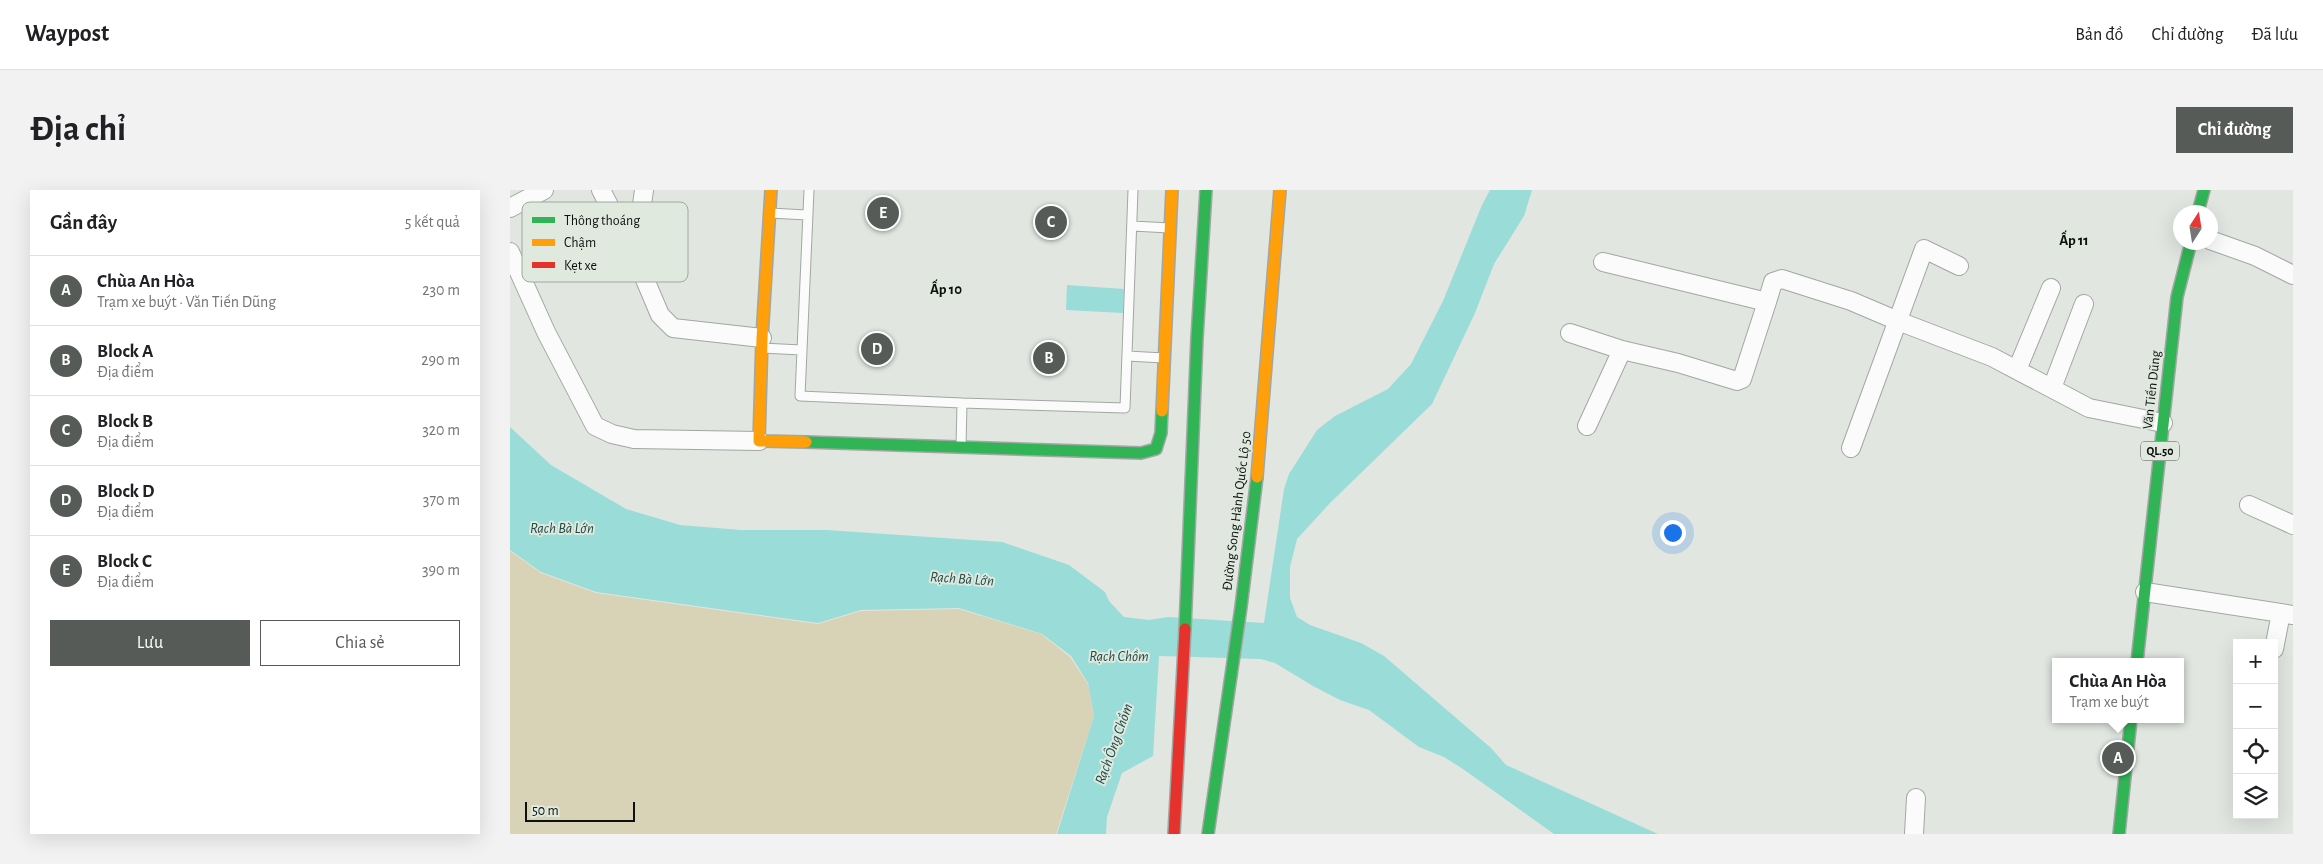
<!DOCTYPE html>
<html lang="vi">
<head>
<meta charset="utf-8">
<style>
	body { margin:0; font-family:"Alegreya Sans",sans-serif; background:#f2f2f2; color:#202124 }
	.controls { position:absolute; right:15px; bottom:15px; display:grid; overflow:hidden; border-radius:0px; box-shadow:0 5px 20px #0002 }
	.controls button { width:45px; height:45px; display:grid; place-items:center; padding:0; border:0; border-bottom:1px solid #e0e0e0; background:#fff; color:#202124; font:25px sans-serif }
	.compass { position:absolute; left:1663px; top:15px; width:45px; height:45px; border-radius:50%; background:#fff; box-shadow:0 5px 20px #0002; rotate:12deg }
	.scale { position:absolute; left:15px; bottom:12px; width:110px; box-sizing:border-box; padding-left:5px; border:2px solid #0d100d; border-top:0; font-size:14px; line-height:18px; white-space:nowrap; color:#0d100d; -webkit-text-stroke:4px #dfe9de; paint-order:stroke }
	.you { position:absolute; left:1162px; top:342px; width:18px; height:18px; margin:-12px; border:4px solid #fff; border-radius:50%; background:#1a73e8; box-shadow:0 0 0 8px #1a73e833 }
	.badge { display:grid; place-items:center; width:32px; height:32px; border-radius:50%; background:#575b57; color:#fff; font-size:16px; font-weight:700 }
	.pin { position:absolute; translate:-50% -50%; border:2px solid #fff; box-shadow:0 1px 5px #0006 }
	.popup { position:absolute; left:1542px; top:468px; width:132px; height:65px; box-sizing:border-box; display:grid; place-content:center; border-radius:0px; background:#fff; filter:drop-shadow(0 1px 4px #0005); font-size:16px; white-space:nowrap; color:#757577 }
	.popup b { font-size:19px; color:#202124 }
	.popup::after { content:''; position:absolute; left:50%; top:100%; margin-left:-10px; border:10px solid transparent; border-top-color:#fff }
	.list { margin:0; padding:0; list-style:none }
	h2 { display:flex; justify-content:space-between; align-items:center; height:65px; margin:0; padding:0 20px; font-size:21px }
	h2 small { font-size:16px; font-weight:400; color:#757577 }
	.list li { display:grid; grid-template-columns:32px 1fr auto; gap:15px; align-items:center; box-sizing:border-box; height:70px; padding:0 20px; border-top:1px solid #e0e0e0 }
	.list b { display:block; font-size:19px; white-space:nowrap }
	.list p { margin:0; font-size:16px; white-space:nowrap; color:#757577 }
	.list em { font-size:16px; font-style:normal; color:#757577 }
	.actions { display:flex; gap:10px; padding:15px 20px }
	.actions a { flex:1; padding:11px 0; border:1px solid #575b57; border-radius:0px; text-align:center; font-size:18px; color:#575b57 }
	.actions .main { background:#575b57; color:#fff }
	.icon { flex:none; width:28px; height:28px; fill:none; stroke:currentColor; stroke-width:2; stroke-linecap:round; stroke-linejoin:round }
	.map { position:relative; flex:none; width:1783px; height:644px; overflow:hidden; border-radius:0px }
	header { display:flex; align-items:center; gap:30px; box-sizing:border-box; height:70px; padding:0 25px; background:#fff; border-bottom:1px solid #e0e0e0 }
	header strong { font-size:24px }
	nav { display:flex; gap:28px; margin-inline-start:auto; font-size:18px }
	.intro { display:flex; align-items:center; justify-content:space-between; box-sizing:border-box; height:120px; padding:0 30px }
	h1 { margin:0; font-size:35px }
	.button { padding:12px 22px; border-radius:0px; background:#575b57; color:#fff; font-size:18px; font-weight:700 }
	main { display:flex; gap:30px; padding:0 30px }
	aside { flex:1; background:#fff; border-radius:0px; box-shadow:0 5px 20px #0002 }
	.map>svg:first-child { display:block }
	.green { fill:#d8d3b6 }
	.water { fill:#9adcd8 }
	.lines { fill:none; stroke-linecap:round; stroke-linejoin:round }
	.lane-casing { stroke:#a3a7a3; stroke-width:11 }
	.street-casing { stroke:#a3a7a3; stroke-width:20 }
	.fast-casing { stroke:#a3a7a3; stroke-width:14 }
	.slow-casing { stroke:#a3a7a3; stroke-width:14 }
	.jam-casing { stroke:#a3a7a3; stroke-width:14 }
	.lane { stroke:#fafbfa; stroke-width:9 }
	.street { stroke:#fafbfa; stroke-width:18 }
	.fast { stroke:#30b455; stroke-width:11 }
	.slow { stroke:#ff9f0a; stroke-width:11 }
	.jam { stroke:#e5322d; stroke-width:11 }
	.labels { text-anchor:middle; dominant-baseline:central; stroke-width:4; stroke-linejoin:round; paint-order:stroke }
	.shield { fill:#dfe9de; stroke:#4c514c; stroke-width:1 }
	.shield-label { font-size:12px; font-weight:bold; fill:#0d100d }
	.street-label { font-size:14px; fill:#0d100d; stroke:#dfe9de }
	.neighbourhood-label { font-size:15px; font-weight:bold; fill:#0d100d; stroke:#dfe9de }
	.water-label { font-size:15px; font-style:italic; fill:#1f4948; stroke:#dfe9de }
	.key { fill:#dfe9de; stroke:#a0a89f; stroke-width:1 }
	.key-label { font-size:14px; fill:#0d100d }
</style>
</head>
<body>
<header>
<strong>Waypost</strong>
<nav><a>Bản đồ</a><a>Chỉ đường</a><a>Đã lưu</a></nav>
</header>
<div class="intro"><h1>Địa chỉ</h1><a class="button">Chỉ đường</a></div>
<main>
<aside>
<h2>Gần đây<small>5 kết quả</small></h2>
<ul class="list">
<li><span class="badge">A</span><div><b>Chùa An Hòa</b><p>Trạm xe buýt · Văn Tiến Dũng</p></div><em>230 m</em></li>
<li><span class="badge">B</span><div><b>Block A</b><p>Địa điểm</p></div><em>290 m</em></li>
<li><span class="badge">C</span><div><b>Block B</b><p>Địa điểm</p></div><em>320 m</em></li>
<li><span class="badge">D</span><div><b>Block D</b><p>Địa điểm</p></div><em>370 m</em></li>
<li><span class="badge">E</span><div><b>Block C</b><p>Địa điểm</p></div><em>390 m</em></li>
</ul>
<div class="actions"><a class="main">Lưu</a><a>Chia sẻ</a></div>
</aside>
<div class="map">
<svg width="1783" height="644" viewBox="0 0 1783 644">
	<rect width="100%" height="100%" fill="#e1e6e1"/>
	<path class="green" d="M0 361 31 383 86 403 308 434 351 421 449 419 531 444 560 467 578 494 584 526 546 644H0Z"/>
	<path class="water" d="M980 0H1022L1014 26 984 74 965 123 922 214 820 313 787 349 780 377V408L787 427 800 435 851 453 874 466 981 558 996 575 1148 644H1044L953 579 934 567 909 557 859 520 830 510 803 496 765 473 751 469 649 466 643 566 612 583 597 627 596 644H547L584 526 578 493 561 466 532 444 449 418 351 420 308 433 86 402 31 382 0 360V237L41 275 116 319 170 335 231 340H317L492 352 559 375 595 402 599 411 614 427 639 430 658 427 754 433 774 299 779 284 807 240 825 226 878 199 901 174 933 111 972 15Z
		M557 95 614 99 613 123 556 120Z"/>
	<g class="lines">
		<defs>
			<path id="lane" d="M299 0 290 206 452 213 451 257
				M260 23 297 25
				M622 36 660 38
				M252 158 291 160
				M617 166 654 168
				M452 213 615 218 623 0"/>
			<path id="street" d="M91 0 125 66 150 125 163 138 252 148
				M0 18 34 0
				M1700 50 1745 66 1783 85
				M0 62 36 142 85 236 102 244 124 249 249 251
				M125 66 134 0
				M1093 72 1257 112 1263 92 1272 89 1341 111 1388 131 1482 167 1579 218 1653 233
				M1060 143 1112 160 1168 173 1227 191 1232 189 1257 112
				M1507 180 1541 98
				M1542 198 1574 114
				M1077 236 1112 160
				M1341 258 1414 59 1449 76
				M1739 315 1783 335
				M1635 402 1783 425
				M1764 459 1771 423
				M1404 644 1406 608"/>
			<path id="fast" d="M1688 22 1694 0
				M296 252 631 263 646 259 651 243 652 221
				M675 439 687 148 696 0
				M1627 472 1667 107 1681 52
				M698 644 731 417 747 287
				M1609 644 1621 529"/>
			<path id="slow" d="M261 0 252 148 249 251 296 252
				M652 221 662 0
				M747 287 770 0"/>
			<path id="jam" d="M664 644 675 439"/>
		</defs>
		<use href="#lane" class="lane-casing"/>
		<use href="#street" class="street-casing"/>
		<use href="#fast" class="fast-casing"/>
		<use href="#slow" class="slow-casing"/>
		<use href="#jam" class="jam-casing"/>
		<use href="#lane" class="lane"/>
		<use href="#street" class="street"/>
		<use href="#fast" class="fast"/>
		<use href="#slow" class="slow"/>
		<use href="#jam" class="jam"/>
	</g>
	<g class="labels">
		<rect class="shield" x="1631" y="251.5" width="38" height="19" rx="4"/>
		<g class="shield-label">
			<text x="1650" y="261">QL.50</text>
		</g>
		<g class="street-label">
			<text transform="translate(1642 200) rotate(-84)">Văn Tiến Dũng</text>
			<text transform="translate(727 321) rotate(-83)">Đường Song Hành Quốc Lộ 50</text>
		</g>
		<g class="neighbourhood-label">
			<text x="1564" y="50">Ấp 11</text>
			<text x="436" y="99">Ấp 10</text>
		</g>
		<g class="water-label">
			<text x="52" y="338">Rạch Bà Lớn</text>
			<text transform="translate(452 389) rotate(4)">Rạch Bà Lớn</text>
			<text x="609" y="466">Rạch Chồm</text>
			<text transform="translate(604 554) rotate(-70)">Rạch Ông Chồm</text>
		</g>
	</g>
	<rect x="12" y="12" width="166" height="80" rx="8" class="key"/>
	<rect x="22" y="27" width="23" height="6" fill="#30b455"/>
	<rect x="22" y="49" width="23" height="7" fill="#ff9f0a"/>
	<rect x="22" y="72" width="23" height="6" fill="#e5322d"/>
	<g class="key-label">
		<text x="54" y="35">Thông thoáng</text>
		<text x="54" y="57">Chậm</text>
		<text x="54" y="80">Kẹt xe</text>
	</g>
</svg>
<div class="controls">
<button>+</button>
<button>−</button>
<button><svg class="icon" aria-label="locate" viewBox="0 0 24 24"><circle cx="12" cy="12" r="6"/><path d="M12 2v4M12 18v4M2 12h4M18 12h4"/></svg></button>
<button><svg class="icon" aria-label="layers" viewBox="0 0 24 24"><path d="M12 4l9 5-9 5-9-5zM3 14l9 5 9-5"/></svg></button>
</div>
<svg class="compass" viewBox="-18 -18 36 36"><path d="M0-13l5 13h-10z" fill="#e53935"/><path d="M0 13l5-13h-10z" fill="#757577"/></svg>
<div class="scale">50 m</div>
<div class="you"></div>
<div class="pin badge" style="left:1608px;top:568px">A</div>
<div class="popup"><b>Chùa An Hòa</b>Trạm xe buýt</div>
<div class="pin badge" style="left:539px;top:168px">B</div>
<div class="pin badge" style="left:541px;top:32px">C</div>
<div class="pin badge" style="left:367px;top:159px">D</div>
<div class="pin badge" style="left:373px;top:23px">E</div>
</div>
</main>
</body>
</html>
